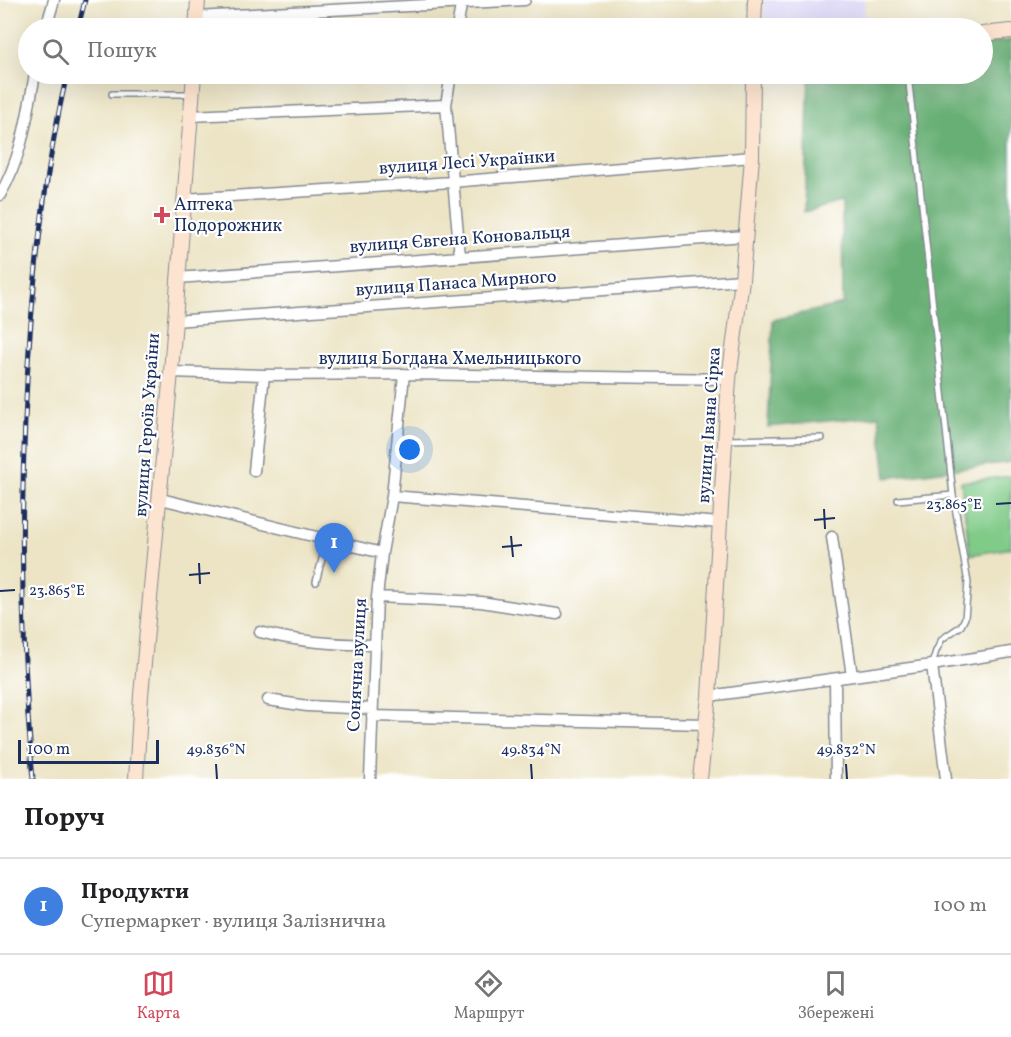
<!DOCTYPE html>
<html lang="uk">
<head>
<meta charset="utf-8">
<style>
	body { margin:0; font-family:Vollkorn,serif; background:#f2f2f2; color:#202124 }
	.scale { position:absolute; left:18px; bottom:15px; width:141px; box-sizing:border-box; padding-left:6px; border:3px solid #1b2f5e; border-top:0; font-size:16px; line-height:21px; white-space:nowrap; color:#1b2f5e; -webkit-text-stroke:4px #fff; paint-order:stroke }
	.you { position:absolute; left:410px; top:450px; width:21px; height:21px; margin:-15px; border:4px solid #fff; border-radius:50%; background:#1a73e8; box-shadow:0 0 0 9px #1a73e833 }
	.badge { display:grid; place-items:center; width:39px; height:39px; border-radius:50%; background:#d1495b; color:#fff; font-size:20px; font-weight:700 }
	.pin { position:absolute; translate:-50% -50px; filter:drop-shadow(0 2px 3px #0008) }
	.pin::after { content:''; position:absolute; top:32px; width:21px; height:18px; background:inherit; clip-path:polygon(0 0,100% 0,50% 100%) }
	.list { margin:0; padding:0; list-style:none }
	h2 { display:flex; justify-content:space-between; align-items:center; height:78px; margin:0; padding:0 24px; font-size:26px }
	h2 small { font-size:20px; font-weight:400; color:#757577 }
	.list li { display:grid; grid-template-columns:39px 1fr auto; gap:18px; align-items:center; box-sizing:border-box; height:96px; padding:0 24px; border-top:2px solid #e0e0e0 }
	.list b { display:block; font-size:22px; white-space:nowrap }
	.list p { margin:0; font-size:20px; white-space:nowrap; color:#757577 }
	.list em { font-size:20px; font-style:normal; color:#757577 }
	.icon { flex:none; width:33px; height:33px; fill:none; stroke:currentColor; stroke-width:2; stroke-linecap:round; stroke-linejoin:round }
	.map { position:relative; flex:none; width:1011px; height:779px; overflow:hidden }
	.search { position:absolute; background:#fff; box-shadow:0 6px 24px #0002; left:18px; right:18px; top:18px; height:66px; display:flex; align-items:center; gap:15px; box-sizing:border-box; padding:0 21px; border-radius:33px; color:#757577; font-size:22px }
	.sheet { height:174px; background:#fff }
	nav { display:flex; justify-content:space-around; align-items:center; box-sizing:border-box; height:84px; border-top:2px solid #e0e0e0; background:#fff; font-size:16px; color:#757577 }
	nav a { display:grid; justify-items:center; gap:3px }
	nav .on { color:#d1495b }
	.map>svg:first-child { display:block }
	.built { fill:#dcd6f6 }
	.green { fill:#80cb88; stroke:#4e7d73; stroke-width:1.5 }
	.forest { fill:#68af74; stroke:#426f69; stroke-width:1.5 }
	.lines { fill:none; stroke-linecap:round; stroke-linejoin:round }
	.lane-casing { stroke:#848a92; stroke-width:8 }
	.street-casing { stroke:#848a92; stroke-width:13 }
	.secondary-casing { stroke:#848a92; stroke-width:16 }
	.lane { stroke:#fff; stroke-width:5 }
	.street { stroke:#fff; stroke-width:10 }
	.secondary { stroke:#fde4d0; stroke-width:14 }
	.rail-casing { stroke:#1b2f5e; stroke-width:5 }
	.rail { stroke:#fff; stroke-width:3; stroke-dasharray:9; stroke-linecap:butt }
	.ticks { fill:none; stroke:#1b2f5e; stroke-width:2 }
	.poi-dot { fill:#d1495b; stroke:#fff; stroke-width:2 }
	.labels { text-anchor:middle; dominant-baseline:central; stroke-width:4.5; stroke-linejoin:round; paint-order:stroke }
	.street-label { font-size:18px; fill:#1b2f5e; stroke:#fff }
	.poi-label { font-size:18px; fill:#1b2f5e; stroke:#fff; text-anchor:start }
	.ticks-label { font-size:15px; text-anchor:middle; fill:#1b2f5e; stroke:#fff; stroke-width:4.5; stroke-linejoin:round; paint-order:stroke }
</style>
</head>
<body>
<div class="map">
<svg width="1011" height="779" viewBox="0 0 1011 779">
	<rect width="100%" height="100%" fill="#fff"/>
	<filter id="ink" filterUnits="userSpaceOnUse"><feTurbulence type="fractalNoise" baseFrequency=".0167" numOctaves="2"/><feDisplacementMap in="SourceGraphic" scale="12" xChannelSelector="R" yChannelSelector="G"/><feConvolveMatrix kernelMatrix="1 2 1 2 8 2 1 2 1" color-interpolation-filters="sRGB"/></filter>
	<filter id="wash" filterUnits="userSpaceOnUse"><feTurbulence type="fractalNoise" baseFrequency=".008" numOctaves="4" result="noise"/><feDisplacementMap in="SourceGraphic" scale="24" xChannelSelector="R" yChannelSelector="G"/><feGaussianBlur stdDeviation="1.35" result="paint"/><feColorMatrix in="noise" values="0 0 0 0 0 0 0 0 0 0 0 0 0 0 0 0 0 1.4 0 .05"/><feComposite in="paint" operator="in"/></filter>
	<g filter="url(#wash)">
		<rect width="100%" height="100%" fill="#ece4c5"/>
		<path class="built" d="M764 0H864L866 28H768L764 20Z"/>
		<path class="green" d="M1011 476V548L970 555 961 482Z"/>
		<path class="forest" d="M1011 40V462L886 478 879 416 768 427 773 320 843 304 842 202 804 212 809 74 906 77 908 74H982L983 44Z"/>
	</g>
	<g filter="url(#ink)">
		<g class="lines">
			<defs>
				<path id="lane" d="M908 74 953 495 968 583 965 618 961 626 942 639 936 651 932 664
					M112 94H191
					M727 440 822 438
					M898 500 953 495
					M316 582 327 540"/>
				<path id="street" d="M196 17 525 0
					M46 28 54 0
					M457 28 462 0
					M451 74 446 105 460 256
					M190 116 446 105
					M0 195C22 157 27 117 35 74
					M184 199 452 182 752 157
					M177 278 745 236
					M174 321 742 280
					M171 372 264 375 404 374 729 379
					M254 471 264 375
					M392 496 720 523
					M161 499 382 553
					M832 537 852 676
					M377 597 481 602 557 614
					M260 632C297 642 335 644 374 645
					M932 665 946 779
					M835 679 836 779
					M709 696 932 665 1011 652
					M268 700 307 706 372 709
					M372 716 705 724
					M370 779 377 597 382 553 392 496 404 374"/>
				<path id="secondary" d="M196 28 198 0
					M754 28 755 0
					M982 34 1011 31
					M136 779 141 695 171 372 194 74
					M700 779 709 696 729 379 742 280 752 157 753 74"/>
			</defs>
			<use href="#lane" class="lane-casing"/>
			<use href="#street" class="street-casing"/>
			<use href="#secondary" class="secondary-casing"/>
			<use href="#lane" class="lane"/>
			<use href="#street" class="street"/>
			<use href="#secondary" class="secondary"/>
			<defs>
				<path id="rail" d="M78 28 85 0
					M33 779C22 660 20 540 25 420 30 304 41 187 67 74"/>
			</defs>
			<use href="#rail" class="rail-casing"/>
			<use href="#rail" class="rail"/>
		</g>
	</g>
	<path class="ticks" d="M996 504 1011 503M824 509 825 529M814 520 835 518M511 536 513 557M502 547 522 545M199 563 200 584M189 575 210 573M0 591 15 590M216 764 217 779M531 764 532 779M846 764 847 779"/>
	<path class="poi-dot" d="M159 206h6v6h6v6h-6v6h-6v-6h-6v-6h6z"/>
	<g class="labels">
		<g class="street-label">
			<text transform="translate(467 163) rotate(-4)">вулиця Лесі Українки</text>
			<text transform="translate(460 240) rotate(-4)">вулиця Євгена Коновальця</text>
			<text transform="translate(456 284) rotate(-4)">вулиця Панаса Мирного</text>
			<text x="450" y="359">вулиця Богдана Хмельницького</text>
			<text transform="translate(148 425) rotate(-86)">вулиця Героїв України</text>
			<text transform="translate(710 425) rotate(-86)">вулиця Івана Сірка</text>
			<text transform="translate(358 665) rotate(-87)">Сонячна вулиця</text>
		</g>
		<g class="poi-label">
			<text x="174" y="205">Аптека<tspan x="174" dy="21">Подорожник</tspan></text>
		</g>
	</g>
	<g class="ticks-label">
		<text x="954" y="509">23.865°E</text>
		<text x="57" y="595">23.865°E</text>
		<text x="216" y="754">49.836°N</text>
		<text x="531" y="754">49.834°N</text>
		<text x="846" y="754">49.832°N</text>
	</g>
</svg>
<div class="scale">100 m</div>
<div class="you"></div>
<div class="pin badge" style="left:334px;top:573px;background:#3f7fe0">1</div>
<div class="search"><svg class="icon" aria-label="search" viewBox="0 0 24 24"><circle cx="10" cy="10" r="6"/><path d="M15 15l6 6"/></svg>Пошук</div>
</div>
<section class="sheet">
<h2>Поруч<small></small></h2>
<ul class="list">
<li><span class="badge" style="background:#3f7fe0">1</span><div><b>Продукти</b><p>Супермаркет · вулиця Залізнична</p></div><em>100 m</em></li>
</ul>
</section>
<nav>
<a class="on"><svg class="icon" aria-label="map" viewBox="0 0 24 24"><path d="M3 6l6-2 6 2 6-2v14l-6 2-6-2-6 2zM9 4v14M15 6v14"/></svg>Карта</a>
<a><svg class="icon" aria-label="directions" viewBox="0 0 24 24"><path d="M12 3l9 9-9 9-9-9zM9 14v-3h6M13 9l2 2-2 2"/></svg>Маршрут</a>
<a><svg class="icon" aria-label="saved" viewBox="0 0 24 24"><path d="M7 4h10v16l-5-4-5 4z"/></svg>Збережені</a>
</nav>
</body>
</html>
